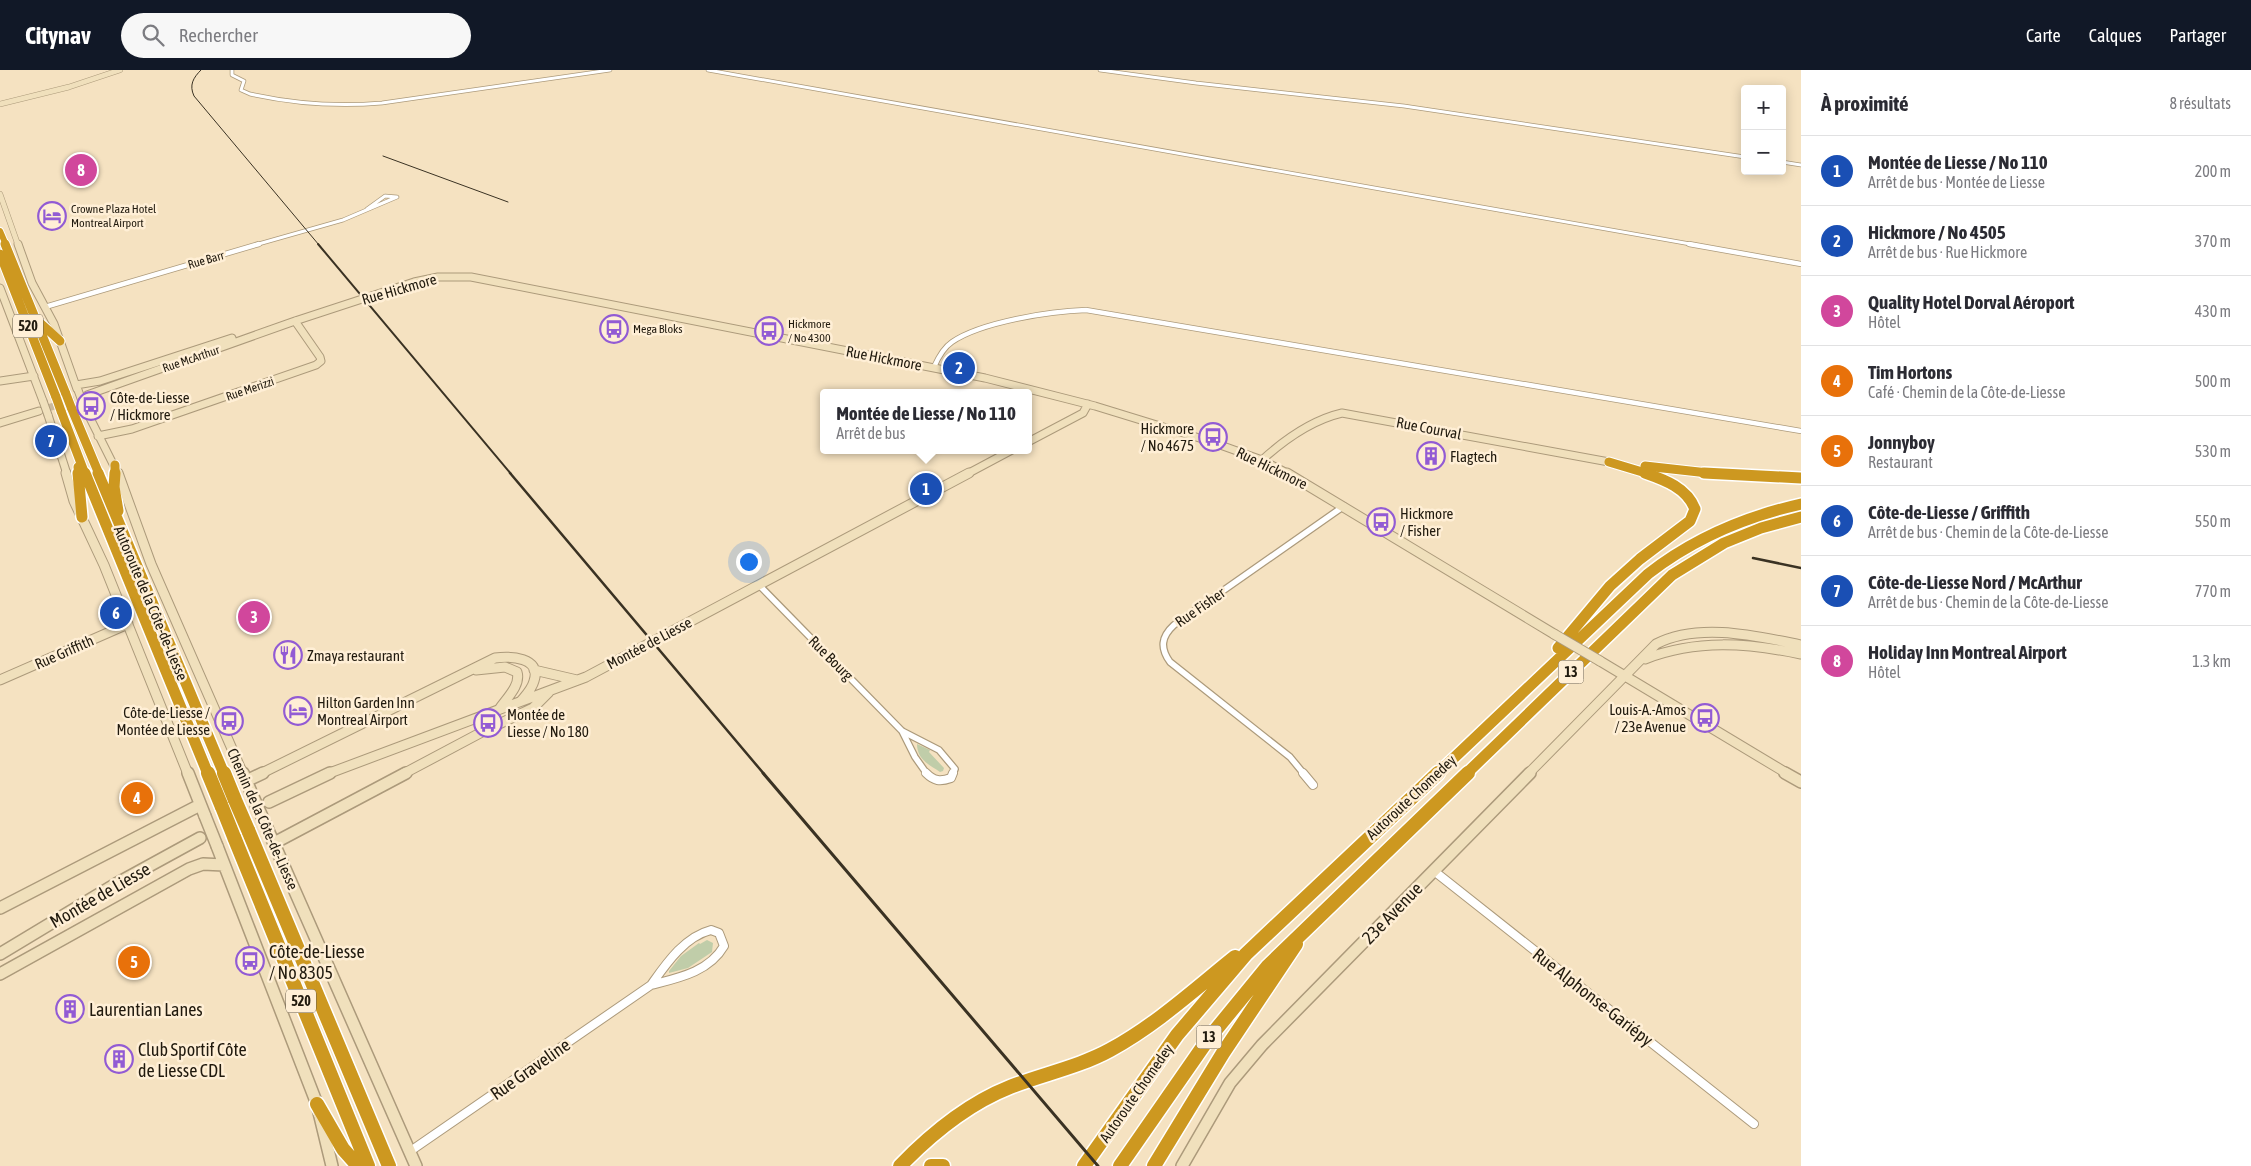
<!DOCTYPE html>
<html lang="fr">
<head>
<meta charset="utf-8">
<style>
	body { margin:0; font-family:"Asap Condensed",sans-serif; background:#f7f7f7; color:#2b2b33 }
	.controls { position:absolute; right:15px; top:15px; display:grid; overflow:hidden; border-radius:5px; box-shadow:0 2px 12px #0003 }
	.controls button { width:45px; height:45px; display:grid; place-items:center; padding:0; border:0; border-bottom:1px solid #e1e1e2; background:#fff; color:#2b2b33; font:25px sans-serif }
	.you { position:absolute; left:748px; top:491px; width:18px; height:18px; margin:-12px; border:4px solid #fff; border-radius:50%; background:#1a73e8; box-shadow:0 0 0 8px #1a73e833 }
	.badge { display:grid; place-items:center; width:32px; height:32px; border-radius:50%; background:#111827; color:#fff; font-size:16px; font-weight:700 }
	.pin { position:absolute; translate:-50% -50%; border:2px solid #fff; box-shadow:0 1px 5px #0006 }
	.popup { position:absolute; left:820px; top:319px; width:212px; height:65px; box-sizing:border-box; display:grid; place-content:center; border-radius:5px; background:#fff; filter:drop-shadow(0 1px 4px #0005); font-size:16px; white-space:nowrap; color:#7c7c81 }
	.popup b { font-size:19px; color:#2b2b33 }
	.popup::after { content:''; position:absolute; left:50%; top:100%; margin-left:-10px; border:10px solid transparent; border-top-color:#fff }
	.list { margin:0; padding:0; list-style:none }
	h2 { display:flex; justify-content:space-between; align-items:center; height:65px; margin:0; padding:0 20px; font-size:21px }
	h2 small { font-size:16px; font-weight:400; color:#7c7c81 }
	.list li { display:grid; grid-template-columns:32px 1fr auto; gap:15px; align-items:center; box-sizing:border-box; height:70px; padding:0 20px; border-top:1px solid #e1e1e2 }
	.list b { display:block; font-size:19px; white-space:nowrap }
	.list p { margin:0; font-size:16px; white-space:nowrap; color:#7c7c81 }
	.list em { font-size:16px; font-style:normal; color:#7c7c81 }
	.icon { flex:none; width:28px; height:28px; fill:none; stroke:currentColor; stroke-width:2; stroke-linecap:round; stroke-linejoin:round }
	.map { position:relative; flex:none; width:1801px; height:1096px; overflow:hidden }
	header { display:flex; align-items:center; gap:30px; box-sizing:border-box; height:70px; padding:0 25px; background:#111827; color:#fff }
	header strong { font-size:24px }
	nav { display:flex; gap:28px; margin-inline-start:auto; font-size:18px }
	.search { width:350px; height:45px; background:#f7f7f7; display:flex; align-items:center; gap:12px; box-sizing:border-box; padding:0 18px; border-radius:28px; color:#7c7c81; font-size:19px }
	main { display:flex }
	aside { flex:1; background:#fff }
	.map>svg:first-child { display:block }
	.green { fill:#c0cda9 }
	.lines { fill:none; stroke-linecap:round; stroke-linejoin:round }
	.secondary-tunnel-far1 { stroke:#cbba9d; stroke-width:7; stroke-dasharray:7 3; stroke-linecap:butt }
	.secondary-tunnel { stroke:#cbba9d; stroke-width:11; stroke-dasharray:11 5.5; stroke-linecap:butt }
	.street-far3-casing { stroke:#ac9a7b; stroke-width:4.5 }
	.street-far2-casing { stroke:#ac9a7b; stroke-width:6 }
	.street-far1-casing { stroke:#ac9a7b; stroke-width:8 }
	.street-casing { stroke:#ac9a7b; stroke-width:10 }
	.secondary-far3-casing { stroke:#ac9a7b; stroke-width:6 }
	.secondary-far2-casing { stroke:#ac9a7b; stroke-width:9 }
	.secondary-far1-casing { stroke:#ac9a7b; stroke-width:11 }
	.secondary-casing { stroke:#ac9a7b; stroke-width:14 }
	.highway-far3-casing { stroke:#fff; stroke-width:8 }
	.highway-far2-casing { stroke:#fff; stroke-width:11 }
	.highway-far1-casing { stroke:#fff; stroke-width:14 }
	.highway-casing { stroke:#fff; stroke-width:17 }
	.street-far3 { stroke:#fff; stroke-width:3 }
	.street-far2 { stroke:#fff; stroke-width:4.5 }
	.street-far1 { stroke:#fff; stroke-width:5.5 }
	.street { stroke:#fff; stroke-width:8 }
	.secondary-far3 { stroke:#f0e0bc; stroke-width:5 }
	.secondary-far2 { stroke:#f0e0bc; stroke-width:7 }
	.secondary-far1 { stroke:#f0e0bc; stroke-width:9 }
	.secondary { stroke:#f0e0bc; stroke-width:11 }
	.highway-far3 { stroke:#cd9820; stroke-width:6 }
	.highway-far2 { stroke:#cd9820; stroke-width:9 }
	.highway-far1 { stroke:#cd9820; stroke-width:11 }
	.highway { stroke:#cd9820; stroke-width:14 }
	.rail-far3 { stroke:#3a3223; stroke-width:1 }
	.rail-far2 { stroke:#3a3223; stroke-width:2 }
	.rail-far1 { stroke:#3a3223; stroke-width:2.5 }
	.rail { stroke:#3a3223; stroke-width:3 }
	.secondary-bridge-far2-casing { stroke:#ac9a7b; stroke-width:9; stroke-linecap:butt }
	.secondary-bridge-far1-casing { stroke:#ac9a7b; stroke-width:11; stroke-linecap:butt }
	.secondary-bridge-casing { stroke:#ac9a7b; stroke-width:14; stroke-linecap:butt }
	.highway-bridge-far1-casing { stroke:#fff; stroke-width:11; stroke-linecap:butt }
	.highway-bridge-casing { stroke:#fff; stroke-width:17; stroke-linecap:butt }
	.secondary-bridge-far2 { stroke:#f0e0bc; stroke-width:7 }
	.secondary-bridge-far1 { stroke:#f0e0bc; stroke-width:9 }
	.secondary-bridge { stroke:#f0e0bc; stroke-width:11 }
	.highway-bridge-far1 { stroke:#cd9820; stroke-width:9 }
	.highway-bridge { stroke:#cd9820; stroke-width:14 }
	.labels { text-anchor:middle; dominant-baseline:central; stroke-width:5; stroke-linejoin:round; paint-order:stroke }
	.far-poi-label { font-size:12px; fill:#211a0e; stroke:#ffefd6; text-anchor:start }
	.far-street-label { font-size:12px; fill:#211a0e; stroke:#ffefd6 }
	.shield { fill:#ffefd6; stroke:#645a4a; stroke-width:1 }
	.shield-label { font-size:14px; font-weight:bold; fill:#211a0e }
	.street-label { font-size:15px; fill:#211a0e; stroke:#ffefd6 }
	.poi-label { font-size:15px; fill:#211a0e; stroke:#ffefd6; text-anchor:start }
	.near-street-label { font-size:18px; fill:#211a0e; stroke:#ffefd6 }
	.near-poi-label { font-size:18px; fill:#211a0e; stroke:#ffefd6; text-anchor:start }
</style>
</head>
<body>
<header>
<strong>Citynav</strong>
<div class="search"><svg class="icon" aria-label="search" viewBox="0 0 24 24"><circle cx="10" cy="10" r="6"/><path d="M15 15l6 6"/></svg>Rechercher</div>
<nav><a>Carte</a><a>Calques</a><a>Partager</a></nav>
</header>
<main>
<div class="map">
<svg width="1801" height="1096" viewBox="0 0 1801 1096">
	<rect width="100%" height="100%" fill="#f5e2c1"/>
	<path class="green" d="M917 674 930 680 929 682 944 698 943 701 940 702C930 695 917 690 917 674Z
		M707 870 713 873 712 882 688 898 669 903V901L681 886 699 873 700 874Z"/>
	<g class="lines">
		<path class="secondary-tunnel-far1" d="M39 341 87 325"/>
		<path class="secondary-tunnel" d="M207 764 262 736"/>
		<defs>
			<path id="street-far3" d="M232 0V5L244 11 241 20 250 24C295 34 336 37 382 33L610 0
				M708 0 1696 175
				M1100 0 1196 13 1404 36 1745 87
				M1782 92 1801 95
				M255 175 343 150 397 127 385 126 367 139"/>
			<path id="street-far2" d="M1689 174 1801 194
				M45 237 259 174
				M934 297C938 288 943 278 952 272 981 252 1051 241 1086 240L1801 361"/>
			<path id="street-far1" d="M759 515 902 661
				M902 661 939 680 955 699 953 704
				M902 661 915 687 927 704
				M1304 704 1290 687 1170 592C1160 578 1161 567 1174 555L1344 436"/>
			<path id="street" d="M926 703C934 711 940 712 951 708L953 703
				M1303 703 1313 715
				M1434 801 1754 1054
				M711 860 719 863 724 876C709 902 678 908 651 915 666 894 684 867 711 860Z
				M409 1082 651 915"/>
			<path id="secondary-far3" d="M0 34 69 17 120 0
				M0 124 18 175"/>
			<path id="secondary-far2" d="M18 174 32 213 54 254 77 319
				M0 218 43 331
				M0 311 34 306
				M76 315 100 311 232 268
				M87 325 295 251 414 212 438 207H471L985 308 1095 336 1209 371 1262 390 1289 404
				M83 334 118 404
				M48 345 67 404
				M0 353 39 341
				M98 366 132 359 316 295 321 291 320 287 295 251
				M1028 372 1083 343 1088 334
				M1262 390C1284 370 1312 350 1342 343L1609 392
				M967 404 1012 380"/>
			<path id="secondary-far1" d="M66 403 74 431 104 495 188 704
				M118 403 151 494 243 704
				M1287 403 1554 564
				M1645 589C1697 569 1747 573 1801 584
				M1600 591 1788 704
				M476 600 505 597 517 602C521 615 507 628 500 638
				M534 600 577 610
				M0 610 128 554
				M260 704 495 588C510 586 542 587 534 611 532 619 526 625 521 631
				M327 704 586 607 969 403
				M403 704 482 662 533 638 549 622
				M1528 704 1656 574C1699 552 1756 566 1801 575"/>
			<path id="secondary" d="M188 703 205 746
				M243 703 251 722
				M1785 703 1801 712
				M246 711 263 703
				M269 732 330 703
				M264 751 416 1096
				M274 773 406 703
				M217 776 317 1034 332 1096
				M0 838 200 735
				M0 884 116 814 200 768
				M0 904 189 799 203 794 224 795
				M1182 1096 1230 1013 1262 975 1530 703"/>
			<path id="highway-far3" d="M0 161 6 175"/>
			<path id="highway-far2" d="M5 174 66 324
				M0 184 56 327
				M37 250 60 271
				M71 337 99 404
				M61 341 85 404
				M1609 392 1649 404
				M1645 396 1717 404
				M78 397 79 404
				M115 404V395"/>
			<path id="highway-far1" d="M78 403 82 447
				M85 403 208 704
				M98 403 224 704
				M115 403 114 417 118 441
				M1704 403 1801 408
				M1558 578 1610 516 1640 489 1690 451 1695 439C1687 418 1665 410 1645 403
				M1437 704 1648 504C1694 468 1744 447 1801 434
				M1466 704 1672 505 1724 473 1761 458 1801 447"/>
			<path id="highway" d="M208 703 222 737
				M224 703 235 730
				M248 760 389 1096
				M234 767 368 1096
				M317 1034 343 1079 358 1096
				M900 1096C932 1063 967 1034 1010 1017 1043 1004 1079 997 1110 980 1156 955 1195 919 1235 887
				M931 1096H943
				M1084 1096 1177 965 1246 884 1438 703
				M1120 1096 1209 968 1268 896 1468 703
				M1154 1096 1223 983 1296 874"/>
		</defs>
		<use href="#street-far3" class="street-far3-casing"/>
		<use href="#street-far2" class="street-far2-casing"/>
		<use href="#street-far1" class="street-far1-casing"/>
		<use href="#street" class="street-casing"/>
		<use href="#secondary-far3" class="secondary-far3-casing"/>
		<use href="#secondary-far2" class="secondary-far2-casing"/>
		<use href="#secondary-far1" class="secondary-far1-casing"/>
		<use href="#secondary" class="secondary-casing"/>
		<use href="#highway-far3" class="highway-far3-casing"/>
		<use href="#highway-far2" class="highway-far2-casing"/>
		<use href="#highway-far1" class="highway-far1-casing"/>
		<use href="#highway" class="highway-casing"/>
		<use href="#street-far3" class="street-far3"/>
		<use href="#street-far2" class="street-far2"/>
		<use href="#street-far1" class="street-far1"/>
		<use href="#street" class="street"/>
		<use href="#secondary-far3" class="secondary-far3"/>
		<use href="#secondary-far2" class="secondary-far2"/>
		<use href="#secondary-far1" class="secondary-far1"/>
		<use href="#secondary" class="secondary"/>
		<use href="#highway-far3" class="highway-far3"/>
		<use href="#highway-far2" class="highway-far2"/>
		<use href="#highway-far1" class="highway-far1"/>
		<use href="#highway" class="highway"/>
		<path class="rail-far3" d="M201 0C193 8 189 15 194 26L319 175
			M383 86 508 132"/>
		<path class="rail-far2" d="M318 174 511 404"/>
		<path class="rail-far1" d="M510 403 764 704
			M1753 488 1801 498"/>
		<path class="rail" d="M763 703 1098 1096"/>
		<defs>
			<path id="secondary-bridge-far2" d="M78 320 83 334
				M43 331 48 345"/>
			<path id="secondary-bridge-far1" d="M1554 564 1600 591"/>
			<path id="secondary-bridge" d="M251 722 264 751
				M205 746 217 776"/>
			<path id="highway-bridge-far1" d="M66 324 71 337
				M56 327 61 341"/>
			<path id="highway-bridge" d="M235 730 248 760
				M222 737 234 767"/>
		</defs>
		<use href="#secondary-bridge-far2" class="secondary-bridge-far2-casing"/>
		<use href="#secondary-bridge-far1" class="secondary-bridge-far1-casing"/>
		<use href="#secondary-bridge" class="secondary-bridge-casing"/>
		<use href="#highway-bridge-far1" class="highway-bridge-far1-casing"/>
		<use href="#highway-bridge" class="highway-bridge-casing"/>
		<use href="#secondary-bridge-far2" class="secondary-bridge-far2"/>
		<use href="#secondary-bridge-far1" class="secondary-bridge-far1"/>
		<use href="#secondary-bridge" class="secondary-bridge"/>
		<use href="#highway-bridge-far1" class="highway-bridge-far1"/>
		<use href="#highway-bridge" class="highway-bridge"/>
	</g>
	<defs>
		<symbol id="hotel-ring" viewBox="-11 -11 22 22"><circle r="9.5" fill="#ffefd6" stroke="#925bd4" stroke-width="1.5"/><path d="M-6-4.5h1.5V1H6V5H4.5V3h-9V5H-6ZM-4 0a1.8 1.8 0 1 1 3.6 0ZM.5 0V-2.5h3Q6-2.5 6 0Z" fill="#925bd4"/></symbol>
		<symbol id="bus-ring" viewBox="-11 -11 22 22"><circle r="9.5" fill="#ffefd6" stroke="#925bd4" stroke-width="1.5"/><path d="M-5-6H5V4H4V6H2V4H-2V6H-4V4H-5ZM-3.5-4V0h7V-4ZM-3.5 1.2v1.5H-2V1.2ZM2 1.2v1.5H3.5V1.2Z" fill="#925bd4"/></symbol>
		<symbol id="building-ring" viewBox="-11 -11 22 22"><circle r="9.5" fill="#ffefd6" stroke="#925bd4" stroke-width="1.5"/><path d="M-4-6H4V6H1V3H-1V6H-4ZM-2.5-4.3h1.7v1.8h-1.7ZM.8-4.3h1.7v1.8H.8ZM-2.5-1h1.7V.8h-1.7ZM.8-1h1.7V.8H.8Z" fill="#925bd4"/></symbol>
		<symbol id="restaurant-ring" viewBox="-11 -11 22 22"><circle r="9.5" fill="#ffefd6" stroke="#925bd4" stroke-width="1.5"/><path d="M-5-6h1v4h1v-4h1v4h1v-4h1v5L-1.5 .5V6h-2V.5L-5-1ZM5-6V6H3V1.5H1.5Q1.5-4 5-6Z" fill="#925bd4"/></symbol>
	</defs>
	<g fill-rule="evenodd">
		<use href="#hotel-ring" x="36" y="130" width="32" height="32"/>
		<use href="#bus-ring" x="598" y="243" width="32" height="32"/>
		<use href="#bus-ring" x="753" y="245" width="32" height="32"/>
		<use href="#bus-ring" x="75" y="320" width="32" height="32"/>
		<use href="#bus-ring" x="1197" y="351" width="32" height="32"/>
		<use href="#building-ring" x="1415" y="370" width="32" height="32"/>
		<use href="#bus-ring" x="1365" y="436" width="32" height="32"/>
		<use href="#restaurant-ring" x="272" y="569" width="32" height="32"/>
		<use href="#hotel-ring" x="282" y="625" width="32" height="32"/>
		<use href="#bus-ring" x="1689" y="632" width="32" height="32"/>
		<use href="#bus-ring" x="213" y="635" width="32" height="32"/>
		<use href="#bus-ring" x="472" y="637" width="32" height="32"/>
		<use href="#bus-ring" x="234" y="875" width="32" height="32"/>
		<use href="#building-ring" x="54" y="923" width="32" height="32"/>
		<use href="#building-ring" x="103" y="973" width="32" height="32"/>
	</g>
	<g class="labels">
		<g class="far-poi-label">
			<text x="71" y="139">Crowne Plaza Hotel<tspan x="71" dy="14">Montreal Airport</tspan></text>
			<text x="788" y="254">Hickmore<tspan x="788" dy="14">/ No 4300</tspan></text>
			<text x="633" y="259">Mega Bloks</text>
		</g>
		<g class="far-street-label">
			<text transform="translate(206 190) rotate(-16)">Rue Barr</text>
			<text transform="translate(191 289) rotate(-19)">Rue McArthur</text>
			<text transform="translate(250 319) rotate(-19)">Rue Merizzi</text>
		</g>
		<g class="shield">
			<rect x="13" y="244.5" width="30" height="23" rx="4"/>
			<rect x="1558.5" y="590.5" width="25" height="23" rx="4"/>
			<rect x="286" y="919.5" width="30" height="23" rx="4"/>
			<rect x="1196.5" y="955.5" width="25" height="23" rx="4"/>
		</g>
		<g class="shield-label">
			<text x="28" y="256">520</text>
			<text x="1571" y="602">13</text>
			<text x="301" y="931">520</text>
			<text x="1209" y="967">13</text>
		</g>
		<g class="street-label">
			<text transform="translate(399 219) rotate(-16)">Rue Hickmore</text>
			<text transform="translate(884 288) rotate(11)">Rue Hickmore</text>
			<text transform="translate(1429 358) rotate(11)">Rue Courval</text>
			<text transform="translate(1272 398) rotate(26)">Rue Hickmore</text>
			<text transform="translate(151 533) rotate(67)">Autoroute de la Côte-de-Liesse</text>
			<text transform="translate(1200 537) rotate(-35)">Rue Fisher</text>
			<text transform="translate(649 573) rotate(-28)">Montée de Liesse</text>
			<text transform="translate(64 582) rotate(-24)">Rue Griffith</text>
			<text transform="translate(831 588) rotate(45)">Rue Bourg</text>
			<text transform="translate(1411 727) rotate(-43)">Autoroute Chomedey</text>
			<text transform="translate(263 749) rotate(66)">Chemin de la Côte-de-Liesse</text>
			<text transform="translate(1136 1023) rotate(-55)">Autoroute Chomedey</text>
		</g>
		<g class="poi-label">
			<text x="110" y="327">Côte-de-Liesse<tspan x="110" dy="17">/ Hickmore</tspan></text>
			<text x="1194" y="358" text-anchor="end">Hickmore<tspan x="1194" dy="17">/ No 4675</tspan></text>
			<text x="1450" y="386">Flagtech</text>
			<text x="1400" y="443">Hickmore<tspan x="1400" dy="17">/ Fisher</tspan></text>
			<text x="307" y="585">Zmaya restaurant</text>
			<text x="317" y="632">Hilton Garden Inn<tspan x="317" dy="17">Montreal Airport</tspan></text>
			<text x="1686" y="639" text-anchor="end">Louis-A.-Amos<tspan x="1686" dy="17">/ 23e Avenue</tspan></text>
			<text x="210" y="642" text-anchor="end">Côte-de-Liesse /<tspan x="210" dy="17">Montée de Liesse</tspan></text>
			<text x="507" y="644">Montée de<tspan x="507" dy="17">Liesse / No 180</tspan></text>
		</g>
		<g class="near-street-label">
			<text transform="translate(100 825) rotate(-30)">Montée de Liesse</text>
			<text transform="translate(1392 843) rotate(-46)">23e Avenue</text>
			<text transform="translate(1593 927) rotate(38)">Rue Alphonse-Gariépy</text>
			<text transform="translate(530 999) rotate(-35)">Rue Graveline</text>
		</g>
		<g class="near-poi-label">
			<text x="269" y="881">Côte-de-Liesse<tspan x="269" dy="21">/ No 8305</tspan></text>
			<text x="89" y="939">Laurentian Lanes</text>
			<text x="138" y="979">Club Sportif Côte<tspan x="138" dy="21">de Liesse CDL</tspan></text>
		</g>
	</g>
</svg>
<div class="controls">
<button>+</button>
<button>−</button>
</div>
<div class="you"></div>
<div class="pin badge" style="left:926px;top:419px;background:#1a4fb4">1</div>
<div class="popup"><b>Montée de Liesse / No 110</b>Arrêt de bus</div>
<div class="pin badge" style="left:959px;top:298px;background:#1a4fb4">2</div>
<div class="pin badge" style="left:254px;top:547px;background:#d1479c">3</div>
<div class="pin badge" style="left:137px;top:728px;background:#e8710a">4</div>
<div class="pin badge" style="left:134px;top:892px;background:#e8710a">5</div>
<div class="pin badge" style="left:116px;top:543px;background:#1a4fb4">6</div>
<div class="pin badge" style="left:51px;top:371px;background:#1a4fb4">7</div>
<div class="pin badge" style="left:81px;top:100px;background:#d1479c">8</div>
</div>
<aside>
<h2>À proximité<small>8 résultats</small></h2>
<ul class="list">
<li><span class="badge" style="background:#1a4fb4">1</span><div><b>Montée de Liesse / No 110</b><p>Arrêt de bus · Montée de Liesse</p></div><em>200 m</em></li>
<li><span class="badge" style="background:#1a4fb4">2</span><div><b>Hickmore / No 4505</b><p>Arrêt de bus · Rue Hickmore</p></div><em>370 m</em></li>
<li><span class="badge" style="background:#d1479c">3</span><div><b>Quality Hotel Dorval Aéroport</b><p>Hôtel</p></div><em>430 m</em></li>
<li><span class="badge" style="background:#e8710a">4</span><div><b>Tim Hortons</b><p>Café · Chemin de la Côte-de-Liesse</p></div><em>500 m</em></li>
<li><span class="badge" style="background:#e8710a">5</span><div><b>Jonnyboy</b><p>Restaurant</p></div><em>530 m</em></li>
<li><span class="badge" style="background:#1a4fb4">6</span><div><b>Côte-de-Liesse / Griffith</b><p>Arrêt de bus · Chemin de la Côte-de-Liesse</p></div><em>550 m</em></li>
<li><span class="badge" style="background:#1a4fb4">7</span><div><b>Côte-de-Liesse Nord / McArthur</b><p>Arrêt de bus · Chemin de la Côte-de-Liesse</p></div><em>770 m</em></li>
<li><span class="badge" style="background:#d1479c">8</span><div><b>Holiday Inn Montreal Airport</b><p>Hôtel</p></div><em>1.3 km</em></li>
</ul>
</aside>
</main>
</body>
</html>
